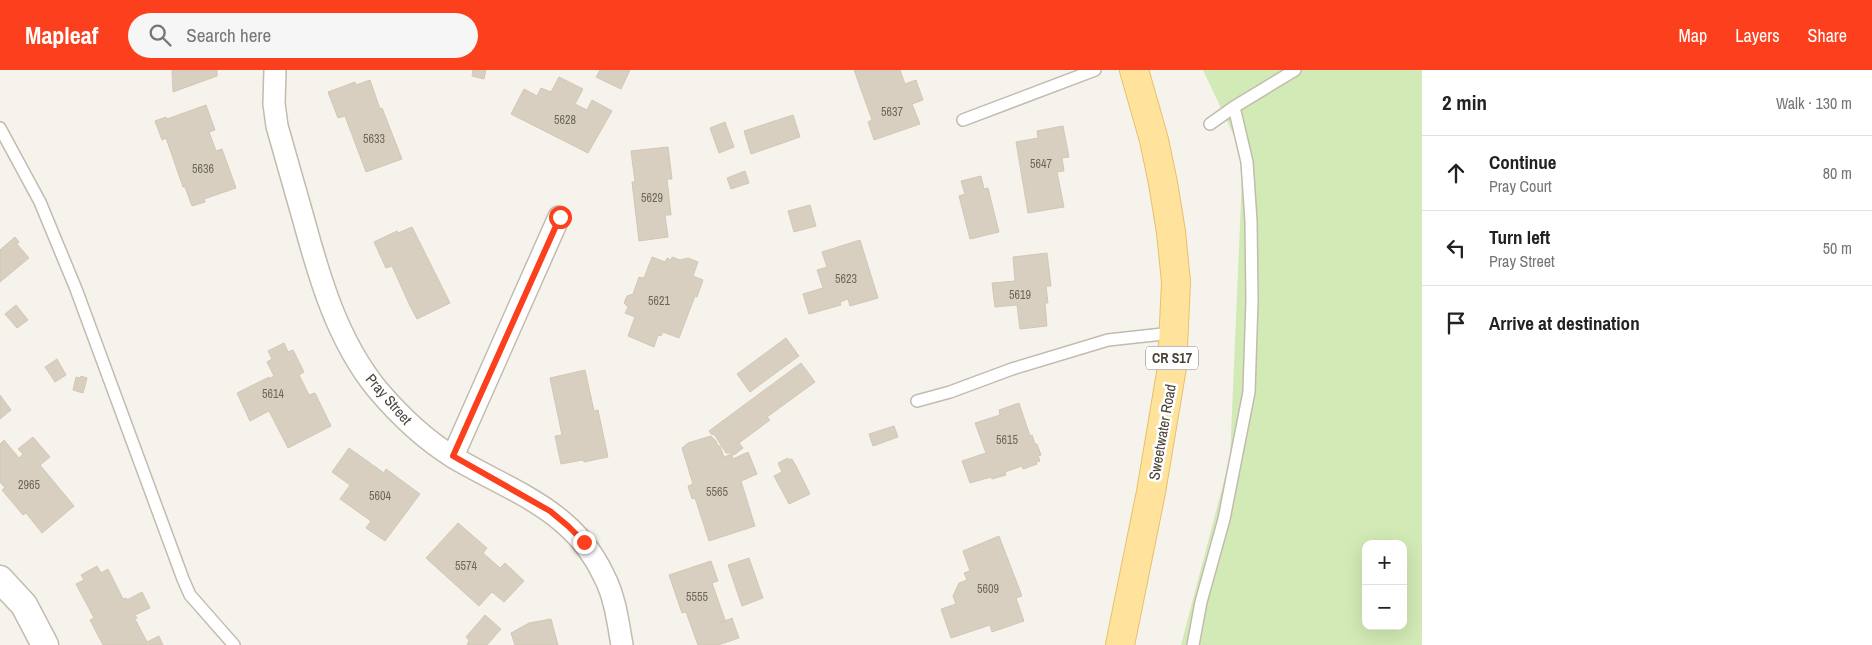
<!DOCTYPE html>
<html lang="en">
<head>
<meta charset="utf-8">
<style>
	body { margin:0; font-family:"Archivo Narrow",sans-serif; background:#f6f6f6; color:#222 }
	.controls { position:absolute; right:15px; bottom:15px; display:grid; overflow:hidden; border-radius:10px; box-shadow:0 5px 20px #0002 }
	.controls button { width:45px; height:45px; display:grid; place-items:center; padding:0; border:0; border-bottom:1px solid #e0e0e0; background:#fff; color:#222; font:25px sans-serif }
	.stop { position:absolute; width:15px; height:15px; margin:-11px; border:4px solid #fc3f1d; border-radius:50%; background:#fff }
	.stop.end { background:#fc3f1d; border-color:#fff; box-shadow:0 1px 5px #0008 }
	.list { margin:0; padding:0; list-style:none }
	h2 { display:flex; justify-content:space-between; align-items:center; height:65px; margin:0; padding:0 20px; font-size:21px }
	h2 small { font-size:16px; font-weight:400; color:#767676 }
	.list li { display:grid; grid-template-columns:32px 1fr auto; gap:15px; align-items:center; box-sizing:border-box; height:75px; padding:0 20px; border-top:1px solid #e0e0e0 }
	.list b { display:block; font-size:19px; white-space:nowrap }
	.list p { margin:0; font-size:16px; white-space:nowrap; color:#767676 }
	.list em { font-size:16px; font-style:normal; color:#767676 }
	.icon { flex:none; width:28px; height:28px; fill:none; stroke:currentColor; stroke-width:2; stroke-linecap:round; stroke-linejoin:round }
	.map { position:relative; flex:none; width:1422px; height:575px; overflow:hidden }
	header { display:flex; align-items:center; gap:30px; box-sizing:border-box; height:70px; padding:0 25px; background:#fc3f1d; color:#fff }
	header strong { font-size:24px }
	nav { display:flex; gap:28px; margin-inline-start:auto; font-size:18px }
	.search { width:350px; height:45px; background:#f6f6f6; display:flex; align-items:center; gap:12px; box-sizing:border-box; padding:0 18px; border-radius:28px; color:#767676; font-size:19px }
	main { display:flex }
	aside { flex:1; background:#fff }
	.map>svg:first-child { display:block }
	.green { fill:#d2eab5; fill-rule:evenodd }
	.building { fill:#d8cfc1; stroke:#d3c7b4 }
	.lines { fill:none; stroke-linecap:round; stroke-linejoin:round }
	.service-casing { stroke:#c2bbae; stroke-width:14 }
	.minor-casing { stroke:#c2bbae; stroke-width:24 }
	.tertiary-casing { stroke:#c2bbae; stroke-width:29 }
	.primary-casing { stroke:#e6c16a; stroke-width:30 }
	.service { stroke:#fff; stroke-width:11 }
	.minor { stroke:#fff; stroke-width:21 }
	.tertiary { stroke:#fff; stroke-width:26 }
	.primary { stroke:#ffe39c; stroke-width:28 }
	.route { stroke:#fc3f1d; stroke-width:6 }
	.labels { text-anchor:middle; dominant-baseline:central; stroke-width:5; stroke-linejoin:round; paint-order:stroke }
	.number-label { font-size:12px; fill:#6e675b }
	.shield { fill:#fff; stroke:#817c74; stroke-width:1 }
	.shield-label { font-size:14px; font-weight:bold; fill:#4b4439 }
	.street-label { font-size:15px; fill:#4b4439; stroke:#fff }
</style>
</head>
<body>
<header>
<strong>Mapleaf</strong>
<div class="search"><svg class="icon" aria-label="search" viewBox="0 0 24 24"><circle cx="10" cy="10" r="6"/><path d="M15 15l6 6"/></svg>Search here</div>
<nav><a>Map</a><a>Layers</a><a>Share</a></nav>
</header>
<main>
<div class="map">
<svg width="1422" height="575" viewBox="0 0 1422 575">
	<rect width="100%" height="100%" fill="#f6f3ec"/>
	<path class="green" d="M1203 0H1422V575H1181L1230 388 1243 85ZM1366 474H1403V556H1366Z"/>
	<path class="building" d="M172 0H217V6L173 22Z
		M473 0H486L484 9 472 6Z
		M600 0H630L621 19 596 7Z
		M854 0H900L905 14 916 10 923 30 912 34 920 54 874 70 868 52 872 50Z
		M559 7 583 19 575 34 587 40 592 30 612 41 588 83 511 44 524 19 537 26 541 18 551 22Z
		M370 10 380 39 382 38 402 89 366 102 345 46 338 48 328 22 355 12 356 15Z
		M206 35 215 60 209 62 216 81 222 79 236 118 204 129 205 132 192 136 185 117H183L166 68 162 70 155 51 166 47 167 49Z
		M793 45 800 67 751 84 744 61Z
		M725 52 734 77 719 83 710 58Z
		M1063 56 1069 87 1062 88 1064 101 1057 102 1064 137 1028 143 1016 72 1038 68 1037 61Z
		M668 77 672 109H667L671 145H665L668 167 639 171 632 112H635L631 81Z
		M745 101 749 113 731 119 727 108Z
		M981 106 984 119 988 118 999 162 970 169 959 126 965 124 961 111Z
		M810 135 816 156 794 162 788 141Z
		M412 157 450 233 417 249 410 236 392 196 386 198 374 172 397 161 398 163Z
		M15 167 19 172 17 174 29 188 0 212V180Z
		M860 170 878 228 850 236 848 229 840 232 841 235 809 244 803 224 823 218 817 200 827 197 822 182Z
		M1047 183 1051 216H1046L1048 233H1045L1047 256 1020 259 1017 235 995 237 992 213 1015 211 1013 187Z
		M652 187 665 192 667 188 671 190 672 187 680 190 688 188 698 192 693 206 703 210 697 227 695 226 679 268 663 262 661 266 658 265 654 277 628 266 635 247 625 243 628 237 624 233 627 226 633 224 639 207 644 208Z
		M16 235 28 250 17 258 5 244Z
		M786 268 799 286 750 322 737 304Z
		M284 273 288 282 293 280 304 302 299 305 309 325 315 323 331 356 288 378 269 341 250 351 237 323 269 307V309L274 306 267 292 272 289 268 281Z
		M57 289 66 305 55 312 45 297Z
		M801 293 815 312 767 347 770 350 739 373 743 378 734 385 732 383H726L714 364 712 365 709 361Z
		M585 300 594 341 598 340 608 387 584 392 583 390 561 394 555 366 562 365 550 308Z
		M81 306 87 308 83 323 73 320 76 307 80 308Z
		M0 325 11 340 0 349Z
		M1019 333 1030 366 1032 365 1035 374H1037L1041 385 1038 386 1040 391 1036 392 1037 394 1023 399 1022 396 1005 402 1006 405 992 409 991 407 970 413 962 391 986 383 975 353 1000 345 999 340Z
		M894 356 898 367 873 376 869 364Z
		M711 366 716 371 718 376H720L724 387 732 384 733 389 748 382 757 404 741 411 755 456 709 471 695 428 692 429 688 416 693 414 682 378 688 373Z
		M33 367 50 387 40 395 74 436 42 463 26 443 23 445 2 420 5 418 0 412V374L4 370 19 388 23 384 18 379Z
		M349 378 384 403 386 399 420 424 385 471 366 458 371 451 340 429 350 415 332 402Z
		M788 388 789 390 792 389 796 396 810 424 789 434 774 406 782 402 778 393Z
		M458 453 487 478 483 483 500 498 505 493 524 511 504 532 492 522 479 536 426 488Z
		M999 466 1022 526 1016 528 1024 551 992 562 990 555 951 568 941 539 956 534 953 526 959 513 967 510 964 503 970 501 963 481Z
		M749 488 763 528 742 536 728 495Z
		M711 491 718 511 712 513 725 550 720 553 732 548 739 568 718 575H698L686 542 682 543 669 505Z
		M97 496 101 503 108 499 123 529 126 528 127 530 142 522 150 538 135 545 137 548 135 549 147 572 159 566 163 575H103L90 550 94 548 76 514 84 510 81 505Z
		M485 545 501 559 487 575H467L469 570 466 567Z
		M551 549 558 575H515L511 563 529 553Z"/>
	<g class="lines">
		<defs>
			<path id="service" d="M963 50 1095 0
				M1210 54 1234 37 1295 0
				M0 58 40 132 76 219 183 509 190 525 234 575
				M917 331 950 322 1012 299 1108 270 1172 263
				M1193 575 1201 532 1224 449 1249 322 1252 230 1251 151 1247 92 1234 37"/>
			<path id="minor" d="M275 0 274 34 277 56C286 88 295 119 304 151 320 210 338 271 377 319 399 345 424 369 453 387 512 422 573 439 604 506 615 527 618 552 622 575
				M453 386 559 147"/>
			<path id="tertiary" d="M0 509 24 535 45 575"/>
			<path id="primary" d="M1120 575 1151 422 1172 297 1176 212 1171 162 1163 113 1154 70 1134 0"/>
		</defs>
		<use href="#service" class="service-casing"/>
		<use href="#minor" class="minor-casing"/>
		<use href="#tertiary" class="tertiary-casing"/>
		<use href="#primary" class="primary-casing"/>
		<use href="#service" class="service"/>
		<use href="#minor" class="minor"/>
		<use href="#tertiary" class="tertiary"/>
		<use href="#primary" class="primary"/>
	</g>
	<g class="lines">
		<path class="route" d="M560 147 453 386 550 441 568 456 584 472"/>
	</g>
	<g class="labels">
		<g class="number-label">
			<text x="892" y="42">5637</text>
			<text x="565" y="50">5628</text>
			<text x="374" y="69">5633</text>
			<text x="1041" y="94">5647</text>
			<text x="203" y="99">5636</text>
			<text x="652" y="128">5629</text>
			<text x="846" y="209">5623</text>
			<text x="1020" y="225">5619</text>
			<text x="659" y="231">5621</text>
			<text x="273" y="324">5614</text>
			<text x="1007" y="370">5615</text>
			<text x="29" y="415">2965</text>
			<text x="717" y="422">5565</text>
			<text x="380" y="426">5604</text>
			<text x="466" y="496">5574</text>
			<text x="988" y="519">5609</text>
			<text x="697" y="527">5555</text>
		</g>
		<rect class="shield" x="1146" y="276.5" width="52" height="23" rx="4"/>
		<g class="shield-label">
			<text x="1172" y="288">CR S17</text>
		</g>
		<g class="street-label">
			<text transform="translate(389 329) rotate(49)">Pray Street</text>
			<text transform="translate(1162 362) rotate(-80)">Sweetwater Road</text>
		</g>
	</g>
</svg>
<div class="controls">
<button>+</button>
<button>−</button>
</div>
<div class="stop" style="left:560px;top:147px"></div>
<div class="stop end" style="left:584px;top:472px"></div>
</div>
<aside>
<h2>2 min<small>Walk · 130 m</small></h2>
<ul class="list">
<li><svg class="icon" aria-label="ahead" viewBox="0 0 24 24"><path d="M12 20V5M6 11l6-6 6 6"/></svg><div><b>Continue</b><p>Pray Court</p></div><em>80 m</em></li>
<li><svg class="icon" aria-label="left" viewBox="0 0 24 24"><path d="M17 20v-9H6M10 6l-5 5 5 5"/></svg><div><b>Turn left</b><p>Pray Street</p></div><em>50 m</em></li>
<li><svg class="icon" aria-label="arrive" viewBox="0 0 24 24"><path d="M6 21V4h12l-3 4 3 4H6"/></svg><div><b>Arrive at destination</b></div></li>
</ul>
</aside>
</main>
</body>
</html>
